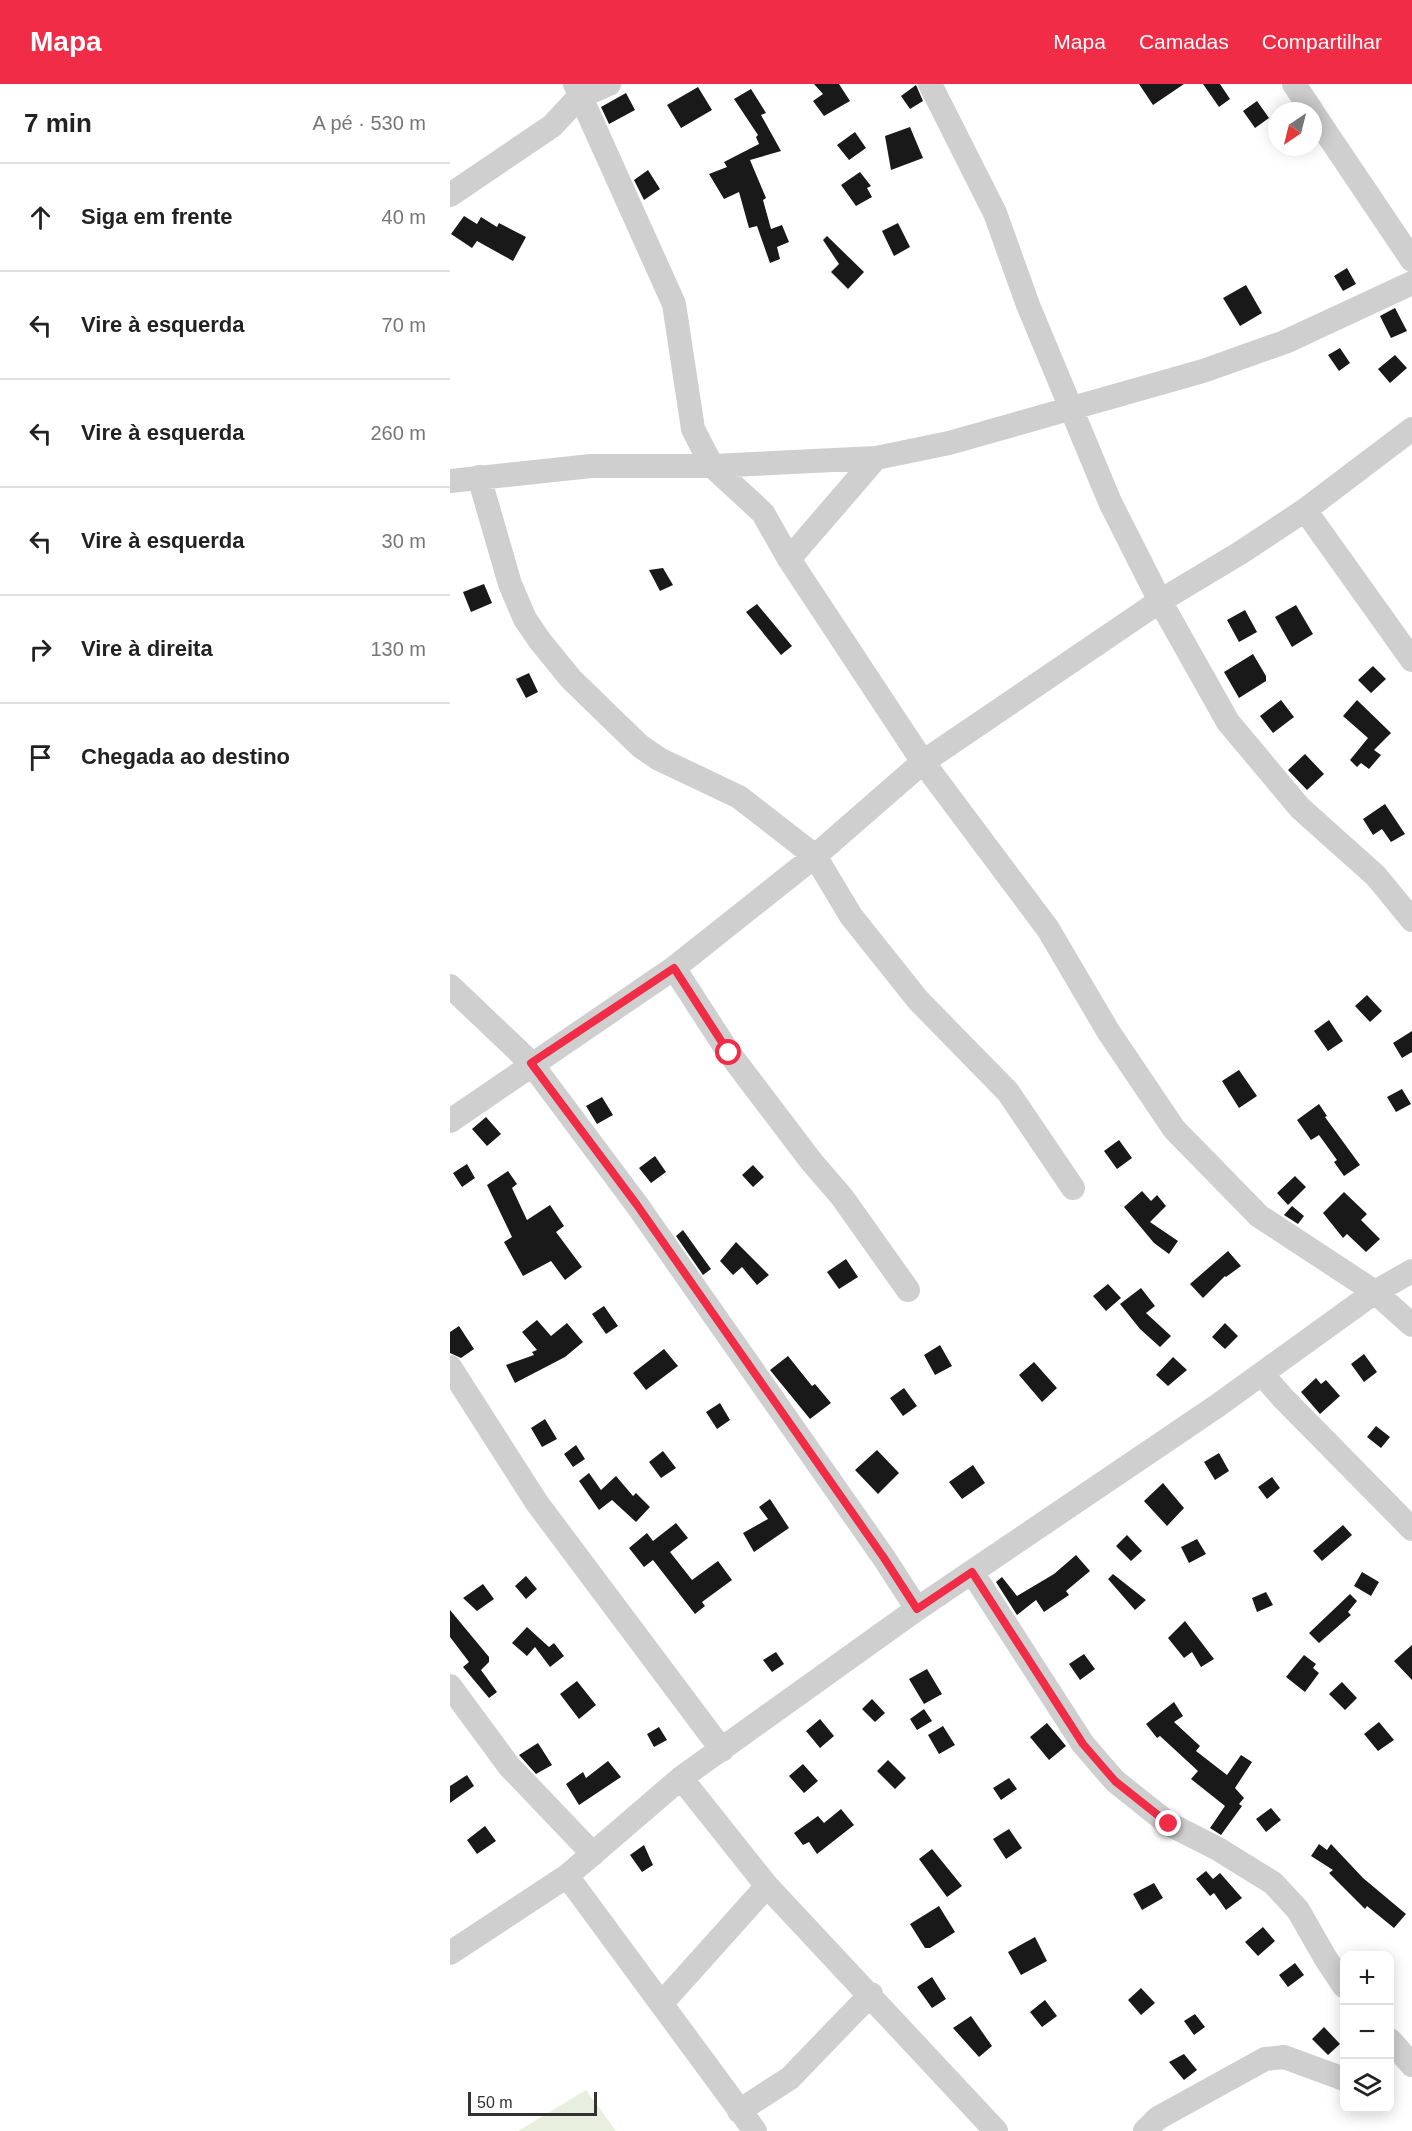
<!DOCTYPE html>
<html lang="pt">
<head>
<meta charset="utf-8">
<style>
	body { margin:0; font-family:Helvetica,sans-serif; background:#f2f2f2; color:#222 }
	.controls { position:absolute; right:18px; bottom:18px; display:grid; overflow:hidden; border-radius:12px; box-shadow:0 3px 15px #0003 }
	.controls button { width:54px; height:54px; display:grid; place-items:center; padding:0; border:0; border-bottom:2px solid #e0e0e0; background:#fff; color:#222; font:30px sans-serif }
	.compass { position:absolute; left:818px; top:18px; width:54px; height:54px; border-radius:50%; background:#fff; box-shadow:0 3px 15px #0003; rotate:215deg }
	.scale { position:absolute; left:18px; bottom:15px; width:129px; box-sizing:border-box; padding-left:6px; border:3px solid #323232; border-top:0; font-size:16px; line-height:21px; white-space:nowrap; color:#323232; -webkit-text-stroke:4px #fff; paint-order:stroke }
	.stop { position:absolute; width:18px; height:18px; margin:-14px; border:4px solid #f02c47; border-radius:50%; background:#fff }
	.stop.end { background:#f02c47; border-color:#fff; box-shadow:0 2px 6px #0008 }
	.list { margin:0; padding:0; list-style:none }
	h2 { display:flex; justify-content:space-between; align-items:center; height:78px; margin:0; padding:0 24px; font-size:26px }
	h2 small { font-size:20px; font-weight:400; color:#767676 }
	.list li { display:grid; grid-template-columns:39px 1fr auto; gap:18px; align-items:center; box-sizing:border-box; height:108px; padding:0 24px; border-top:2px solid #e0e0e0 }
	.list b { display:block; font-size:22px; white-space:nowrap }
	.list em { font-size:20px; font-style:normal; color:#767676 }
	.icon { flex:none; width:33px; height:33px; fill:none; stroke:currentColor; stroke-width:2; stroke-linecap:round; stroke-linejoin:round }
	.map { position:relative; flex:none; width:962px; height:2047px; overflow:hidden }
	header { display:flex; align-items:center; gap:36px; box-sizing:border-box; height:84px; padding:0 30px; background:#f02c47; color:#fff }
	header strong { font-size:28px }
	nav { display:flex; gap:33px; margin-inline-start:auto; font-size:21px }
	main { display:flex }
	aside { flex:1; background:#fff }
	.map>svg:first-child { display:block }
	.green { fill:#e9efdf }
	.building { fill:#191919 }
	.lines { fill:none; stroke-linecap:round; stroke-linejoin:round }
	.minor { stroke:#cfcfcf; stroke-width:24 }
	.route { stroke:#f02c47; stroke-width:8 }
</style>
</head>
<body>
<header>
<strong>Mapa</strong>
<nav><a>Mapa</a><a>Camadas</a><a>Compartilhar</a></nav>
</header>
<main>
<aside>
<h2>7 min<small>A pé · 530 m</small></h2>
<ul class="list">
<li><svg class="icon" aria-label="ahead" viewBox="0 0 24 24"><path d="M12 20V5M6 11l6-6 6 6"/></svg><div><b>Siga em frente</b></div><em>40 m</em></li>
<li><svg class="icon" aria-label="left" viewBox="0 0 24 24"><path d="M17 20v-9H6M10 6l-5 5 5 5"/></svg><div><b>Vire à esquerda</b></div><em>70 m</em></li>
<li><svg class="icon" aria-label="left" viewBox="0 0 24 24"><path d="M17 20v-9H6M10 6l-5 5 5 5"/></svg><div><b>Vire à esquerda</b></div><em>260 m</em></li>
<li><svg class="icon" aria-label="left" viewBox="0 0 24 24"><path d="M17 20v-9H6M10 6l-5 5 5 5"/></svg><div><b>Vire à esquerda</b></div><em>30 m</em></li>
<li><svg class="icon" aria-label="right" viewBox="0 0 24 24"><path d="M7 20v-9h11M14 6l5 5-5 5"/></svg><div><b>Vire à direita</b></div><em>130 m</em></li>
<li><svg class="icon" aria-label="arrive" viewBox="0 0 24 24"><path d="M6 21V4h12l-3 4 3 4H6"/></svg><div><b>Chegada ao destino</b></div></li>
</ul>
</aside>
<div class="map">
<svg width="962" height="2047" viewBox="0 0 962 2047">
	<rect width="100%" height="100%" fill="#fff"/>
	<path class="green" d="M136 2006 166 2047H68Z"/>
	<path class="building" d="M364 0H389L400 17 374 32 363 17 373 10Z
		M689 0H734L703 21Z
		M753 0H770L780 15 769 23Z
		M466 1 473 17 460 25 451 12Z
		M248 3 262 26 231 44 217 21Z
		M301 5 316 29 311 31 331 67 300 76 316 114 313 116 321 145 332 141 339 158 327 163 330 175 320 179 307 142 299 144 289 108 274 115 259 90 277 83 274 78 309 60 306 53 308 51 284 15Z
		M176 9 185 26 159 40 151 23Z
		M807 17 819 34 805 44 793 27Z
		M460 43 473 74 441 86 435 52Z
		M405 48 416 64 399 76 387 61Z
		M198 86 210 105 194 116 184 96Z
		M410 88 421 102 417 104 422 113 406 122 391 101Z
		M14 132 27 140 31 133 47 143 49 139 76 153 63 177 27 157 22 164 1 150Z
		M448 139 460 163 444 172 432 147Z
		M377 152 414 188 398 205 381 188 389 180 373 156Z
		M897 184 906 200 893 207 884 192Z
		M796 201 812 229 790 242 773 214Z
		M945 224 957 247 941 254 930 232Z
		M890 264 900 279 889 287 878 271Z
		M945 271 957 284 940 299 928 285Z
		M213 484 223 501 210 507 199 486Z
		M34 500 42 519 21 528 13 508Z
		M307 520 342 562 331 571 296 528Z
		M846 521 863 550 842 563 825 533Z
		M795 526 807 548 789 558 777 536Z
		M803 570 816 592V597L789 614 774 588Z
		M923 582 936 595 921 609 908 596Z
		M79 589 88 608 76 614 66 595Z
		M831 616 844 633 823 649 810 632Z
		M907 616 941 649 924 666 931 671 919 685 911 679 907 683 900 676 918 654 893 632Z
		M855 670 874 690 857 706 838 686Z
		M935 720 955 750 941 758 932 745 923 751 913 735Z
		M917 911 932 927 920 938 905 922Z
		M879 936 893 957 878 967 864 947Z
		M962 947V968L952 974 943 959Z
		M789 986 807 1012 789 1024 772 997Z
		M952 1005 961 1020 946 1028 937 1013Z
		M152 1013 163 1031 147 1040 136 1022Z
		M869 1020 877 1032 875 1033 910 1081 894 1092 884 1078 887 1076 869 1051 861 1056 847 1036Z
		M36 1033 51 1050 37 1062 22 1045Z
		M669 1056 682 1074 667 1085 654 1067Z
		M205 1072 216 1088 201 1099 189 1084Z
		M17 1080 25 1094 12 1103 3 1089Z
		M303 1081 314 1093 303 1103 292 1091Z
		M58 1087 67 1100 62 1104 77 1136 100 1121 114 1142 106 1148 132 1183 115 1196 101 1177 73 1192 54 1158 62 1153 37 1101Z
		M845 1092 856 1103 838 1121 827 1109Z
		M692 1107 701 1117 707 1111 716 1122 700 1138 728 1157 719 1170 704 1159 674 1123Z
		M894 1108 917 1130 911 1136 930 1155 916 1168 897 1150 893 1154 873 1129Z
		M842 1122 854 1132 848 1140 834 1131Z
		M233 1146 261 1185 253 1191 226 1152Z
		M286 1158 319 1191 307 1201 292 1183 283 1191 270 1177Z
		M778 1167 791 1182 776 1193 775 1192 753 1214 740 1200Z
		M396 1175 408 1193 389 1205 377 1188Z
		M658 1200 671 1214 656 1227 643 1212Z
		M691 1204 705 1222 696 1229 721 1252 710 1263 690 1245 670 1220Z
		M154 1222 168 1242 156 1250 142 1230Z
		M87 1236 101 1252 117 1239 133 1258 115 1273 65 1299 56 1281 84 1271 82 1268 87 1266 72 1248Z
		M775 1239 788 1252 775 1265 762 1253Z
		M9 1242 24 1265 11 1274 0 1269V1248Z
		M490 1261 502 1282 485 1291 474 1271Z
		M214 1265 228 1282 196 1306 183 1289Z
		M914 1270 927 1288 914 1298 901 1280Z
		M338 1272 362 1302 365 1300 381 1319 360 1335 320 1286Z
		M723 1273 737 1286 718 1302 706 1291Z
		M584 1278 607 1304 592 1318 569 1291Z
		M866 1294 871 1300 876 1296 890 1312 870 1330 851 1308Z
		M454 1304 467 1322 453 1332 440 1314Z
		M270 1319 280 1336 267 1345 256 1328Z
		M95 1335 107 1355 92 1363 81 1344Z
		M926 1342 940 1353 931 1364 917 1353Z
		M126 1361 135 1375 123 1383 114 1370Z
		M427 1366 449 1389 428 1410 405 1386Z
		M213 1367 226 1384 211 1394 199 1378Z
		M769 1369 779 1387 765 1396 754 1378Z
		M523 1381 535 1399 512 1415 499 1398Z
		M139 1389 151 1406 166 1392 183 1412 186 1409 200 1423 186 1438 162 1416 149 1426 129 1397Z
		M822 1393 830 1404 817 1415 808 1403Z
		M713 1399 734 1424 717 1442 694 1417Z
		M320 1415 339 1444 304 1468 293 1449 318 1435 309 1423Z
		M226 1439 238 1454 220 1468 242 1496 268 1477 282 1496 252 1518 255 1522 245 1530 203 1476 194 1483 179 1464 197 1449 203 1457Z
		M893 1441 902 1451 872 1477 863 1467Z
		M677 1451 692 1467 681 1477 666 1462Z
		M747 1455 756 1470 739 1479 731 1463Z
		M626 1471 640 1487 616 1507 619 1511 594 1528 586 1516 567 1531 546 1498 552 1493 567 1512 604 1490Z
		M912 1488 929 1498 921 1512 904 1502Z
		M663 1490 696 1516 685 1526 658 1495Z
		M76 1492 87 1505 76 1515 65 1502Z
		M33 1500 44 1515 27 1527 13 1514Z
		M816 1508 823 1521 807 1528 802 1514Z
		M900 1510 907 1517 898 1528 901 1531 869 1559 859 1549Z
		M0 1526 39 1573V1578L31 1586 47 1608 39 1614 13 1583 19 1578 0 1553Z
		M735 1537 764 1575 751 1583 742 1568 734 1574 718 1554Z
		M77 1543 99 1563 104 1559 114 1572 100 1583 85 1563 77 1572 62 1559Z
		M962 1561V1596L944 1577Z
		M326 1568 334 1580 322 1588 313 1576Z
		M634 1570 645 1585 630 1596 619 1580Z
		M854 1571 866 1580 863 1584 869 1589 855 1608 836 1593Z
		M477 1585 492 1610 474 1620 459 1595Z
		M127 1597 146 1621 129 1635 110 1610Z
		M892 1598 907 1614 895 1626 879 1610Z
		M422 1615 435 1629 425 1638 412 1625Z
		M724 1618 733 1632 724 1638 750 1662 746 1667 777 1691 791 1671 802 1678 785 1704 794 1714 789 1720 792 1722 771 1751 760 1744 775 1722 741 1695 748 1687 710 1652 707 1654 696 1640Z
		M474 1625 482 1637 467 1646 460 1635Z
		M370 1635 384 1652 370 1664 356 1647Z
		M929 1638 944 1656 928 1667 914 1650Z
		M597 1639 616 1662 599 1676 580 1653Z
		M493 1642 505 1661 489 1670 478 1651Z
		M209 1643 217 1656 204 1663 197 1650Z
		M88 1659 102 1681 86 1690 69 1671Z
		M438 1676 456 1694 445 1705 427 1687Z
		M158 1677 171 1693 129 1721 116 1700 133 1688 136 1694Z
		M353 1680 368 1697 354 1709 339 1692Z
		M17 1691 24 1702 0 1719V1702Z
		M559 1694 567 1705 551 1716 543 1704Z
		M821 1724 831 1736 816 1748 806 1735Z
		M391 1725 404 1741 367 1770 359 1758 353 1761 344 1749 368 1732 374 1739Z
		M35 1742 46 1757 27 1770 17 1756Z
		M559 1745 572 1764 556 1775 543 1755Z
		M869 1760 877 1766 881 1760 913 1794 956 1830 944 1844 917 1822 915 1825 879 1789 883 1786 861 1772Z
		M194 1761 203 1781 192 1788 180 1771Z
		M482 1765 512 1802 497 1813 469 1775Z
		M756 1787 763 1795 770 1789 792 1814 776 1826 764 1809 760 1812 746 1795Z
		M704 1799 713 1814 692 1826 683 1810Z
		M489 1822 505 1848 480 1864H475L460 1840Z
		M813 1843 825 1857 808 1872 795 1858Z
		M585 1853 597 1877 571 1891 558 1868Z
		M845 1879 854 1891 838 1903 829 1891Z
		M482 1893 496 1915 482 1924 467 1903Z
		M691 1904 705 1919 691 1931 678 1916Z
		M595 1916 607 1932 592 1943 580 1928Z
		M745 1930 755 1943 744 1951 734 1937Z
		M521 1932 542 1962 529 1973 503 1944Z
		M874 1943 890 1960 878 1971 862 1955Z
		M734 1970 747 1986 734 1996 719 1978Z"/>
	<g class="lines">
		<path class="minor" d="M125 0 224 220 243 345 262 382 313 429 339 475 473 678 598 845 658 947 724 1045 809 1132 925 1208 962 1241
			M480 0 545 129 578 221 660 418 710 517 778 638 850 724 926 792 962 836
			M844 0 862 27
			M863 29 962 176
			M0 111 102 42 129 13 159 0
			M29 393 60 500 75 535 90 557 121 595 190 662 209 675 289 713 365 772 401 832 468 916 558 1008 623 1104
			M0 397 141 382H262L426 374 499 359 753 287 835 258 962 199
			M855 426 962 576
			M339 475 426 374
			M224 884 279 969 361 1077 392 1113 458 1206
			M0 902 81 979 187 1121 434 1474 467 1525
			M0 1037 224 884 365 772 473 678 710 517 790 469 855 426 962 345
			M0 1283 87 1419 272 1666
			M812 1290 833 1314 962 1445
			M522 1488 633 1660 665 1697 719 1740 768 1765 823 1799 848 1826 876 1875 894 1902
			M0 1602 59 1682 143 1770
			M231 1694 317 1802 546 2047
			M117 1792 305 2047
			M0 1869 117 1792 231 1694 467 1525 767 1322 925 1208 962 1187
			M212 1919 317 1802
			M940 1956 962 1981
			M289 2027 340 1994 421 1910
			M695 2047 708 2034 815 1975 834 1973 894 1995"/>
	</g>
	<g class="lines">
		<path class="route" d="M279 969 224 884 81 979 187 1121 434 1474 467 1525 522 1488 633 1660 665 1697 719 1740"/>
	</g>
</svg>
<div class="controls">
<button>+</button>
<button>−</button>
<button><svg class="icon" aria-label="layers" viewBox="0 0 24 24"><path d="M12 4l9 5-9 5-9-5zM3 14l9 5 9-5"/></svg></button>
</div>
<svg class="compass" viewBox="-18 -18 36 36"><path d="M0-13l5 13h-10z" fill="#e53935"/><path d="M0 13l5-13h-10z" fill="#767676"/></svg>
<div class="scale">50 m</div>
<div class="stop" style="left:279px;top:969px"></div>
<div class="stop end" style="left:719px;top:1740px"></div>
</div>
</main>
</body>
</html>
